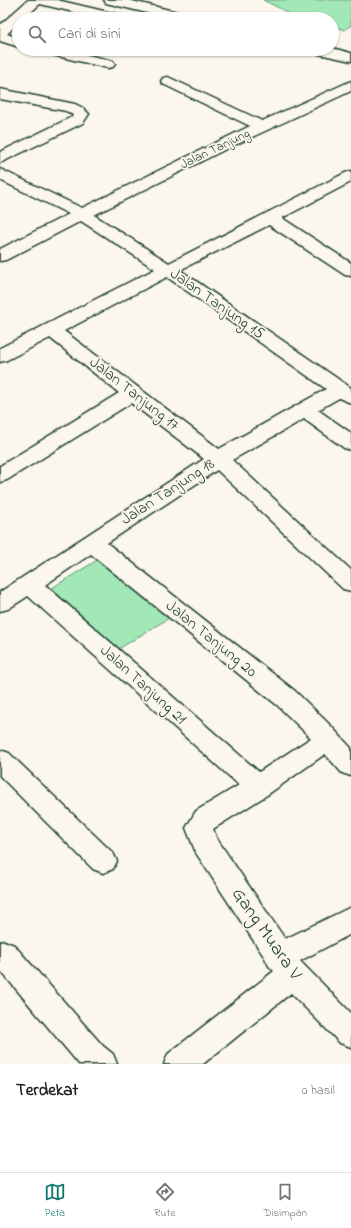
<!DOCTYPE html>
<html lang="id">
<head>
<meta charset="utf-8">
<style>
	body { margin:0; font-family:"Indie Flower",sans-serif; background:#f6f6f6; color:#202124 }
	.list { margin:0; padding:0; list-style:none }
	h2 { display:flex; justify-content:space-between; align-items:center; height:52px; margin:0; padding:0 16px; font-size:17px }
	h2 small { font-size:13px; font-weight:400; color:#757577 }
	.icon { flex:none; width:22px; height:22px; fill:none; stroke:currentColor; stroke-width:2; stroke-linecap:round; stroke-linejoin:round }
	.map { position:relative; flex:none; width:351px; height:1064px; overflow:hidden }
	.search { position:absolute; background:#fff; box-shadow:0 1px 3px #0004; left:12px; right:12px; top:12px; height:44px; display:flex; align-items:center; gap:10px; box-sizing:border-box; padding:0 14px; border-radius:22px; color:#757577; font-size:15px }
	.sheet { height:108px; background:#fff }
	nav { display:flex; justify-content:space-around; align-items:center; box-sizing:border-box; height:56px; border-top:1px solid #e0e0e0; background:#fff; font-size:11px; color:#757577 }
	nav a { display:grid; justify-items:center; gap:2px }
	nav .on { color:#0f766e }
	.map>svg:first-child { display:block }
	.green { fill:#a1e8b6; stroke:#609275 }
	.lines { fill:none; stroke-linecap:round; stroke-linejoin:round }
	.minor-casing { stroke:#1f3d34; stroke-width:3 }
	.minor { fill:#fbf7ec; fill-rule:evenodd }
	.labels { text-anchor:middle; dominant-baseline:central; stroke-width:3.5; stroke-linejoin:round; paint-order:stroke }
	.far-street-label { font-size:13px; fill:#1f3d34; stroke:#fbf7ec }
	.street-label { font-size:16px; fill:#1f3d34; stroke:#fbf7ec }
	.near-street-label { font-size:19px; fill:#1f3d34; stroke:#fbf7ec }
</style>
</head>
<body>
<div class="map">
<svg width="351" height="1064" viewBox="0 0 351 1064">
	<rect width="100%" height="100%" fill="#fbf7ec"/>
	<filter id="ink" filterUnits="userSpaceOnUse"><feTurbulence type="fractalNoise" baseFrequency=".025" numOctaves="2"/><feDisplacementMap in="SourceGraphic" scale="8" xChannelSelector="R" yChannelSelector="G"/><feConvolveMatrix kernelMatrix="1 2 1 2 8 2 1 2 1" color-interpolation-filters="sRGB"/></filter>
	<g filter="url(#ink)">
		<path class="green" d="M263 0H351V25L345 30 332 26V19H279L287 12Z
			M99 559 169 618 117 650 47 591Z"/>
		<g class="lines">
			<defs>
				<path id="minor" d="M28 0H57L125 16 127 19H103L40 4 23 19H19V22L7 34 19 38V47L0 41V25Z
					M104 0H128L194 16 196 19H172L106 3Z
					M332 48 351 53V61L310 52 308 49Z
					M38 49H63L113 61 115 64 113 67 108 68 40 52Z
					M168 77 262 121 351 81V91L224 150 94 215 169 263 345 173 351 171V182L282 218 351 263V276L345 275 269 225 180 270 351 388V403L339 398 318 410 351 433V450L344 448 304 419 232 460 351 570V591L343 589 217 470 107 543 295 691 330 725 351 748V776L342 773 325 754 267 795 213 829 217 839 285 939 351 907V934L300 961 351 1013V1047L340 1043 291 993 203 1064H164L168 1054 274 971 269 966 265 958 196 853 186 828 196 811 239 785 28 596 8 609 0 611V592L204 459 131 403 7 480 0 482V466L119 393 50 338 7 360 0 362V348L155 269 81 221 6 260 0 261V249L69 214 0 180V169L82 208 250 126 163 84 161 81 163 78ZM167 277 326 389 219 449 64 331ZM91 554 277 705 311 738 259 772 45 585Z
					M0 89 75 104 83 108 89 114 83 123 0 163V152L72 117 73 115 66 111 0 99Z
					M0 750 9 753 113 853 117 861 113 869 103 873 93 869 0 776Z
					M4 941 14 945 103 1046 113 1054 117 1064H79L0 970V942Z"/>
			</defs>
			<use href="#minor" class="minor-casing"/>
			<use href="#minor" class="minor"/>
		</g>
	</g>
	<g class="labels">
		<g class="far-street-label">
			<text transform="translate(215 149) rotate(-26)">Jalan Tanjung</text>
		</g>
		<g class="street-label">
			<text transform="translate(217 304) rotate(35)">Jalan Tanjung 15</text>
			<text transform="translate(134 394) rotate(38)">Jalan Tanjung 17</text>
			<text transform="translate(168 492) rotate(-33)">Jalan Tanjung 18</text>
			<text transform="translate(211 639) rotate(39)">Jalan Tanjung 20</text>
			<text transform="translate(143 685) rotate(42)">Jalan Tanjung 21</text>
		</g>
		<g class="near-street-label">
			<text transform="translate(266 934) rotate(55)">Gang Muara V</text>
		</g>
	</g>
</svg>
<div class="search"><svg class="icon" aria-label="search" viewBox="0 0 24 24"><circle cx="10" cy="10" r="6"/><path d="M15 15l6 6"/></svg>Cari di sini</div>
</div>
<section class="sheet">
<h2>Terdekat<small>0 hasil</small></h2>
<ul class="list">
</ul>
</section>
<nav>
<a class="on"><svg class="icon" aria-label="map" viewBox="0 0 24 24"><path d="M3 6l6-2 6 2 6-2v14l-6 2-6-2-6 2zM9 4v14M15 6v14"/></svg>Peta</a>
<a><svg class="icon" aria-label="directions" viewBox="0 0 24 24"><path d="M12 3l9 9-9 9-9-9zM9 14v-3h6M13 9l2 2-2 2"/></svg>Rute</a>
<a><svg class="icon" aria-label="saved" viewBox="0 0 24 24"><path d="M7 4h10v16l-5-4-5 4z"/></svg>Disimpan</a>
</nav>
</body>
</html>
